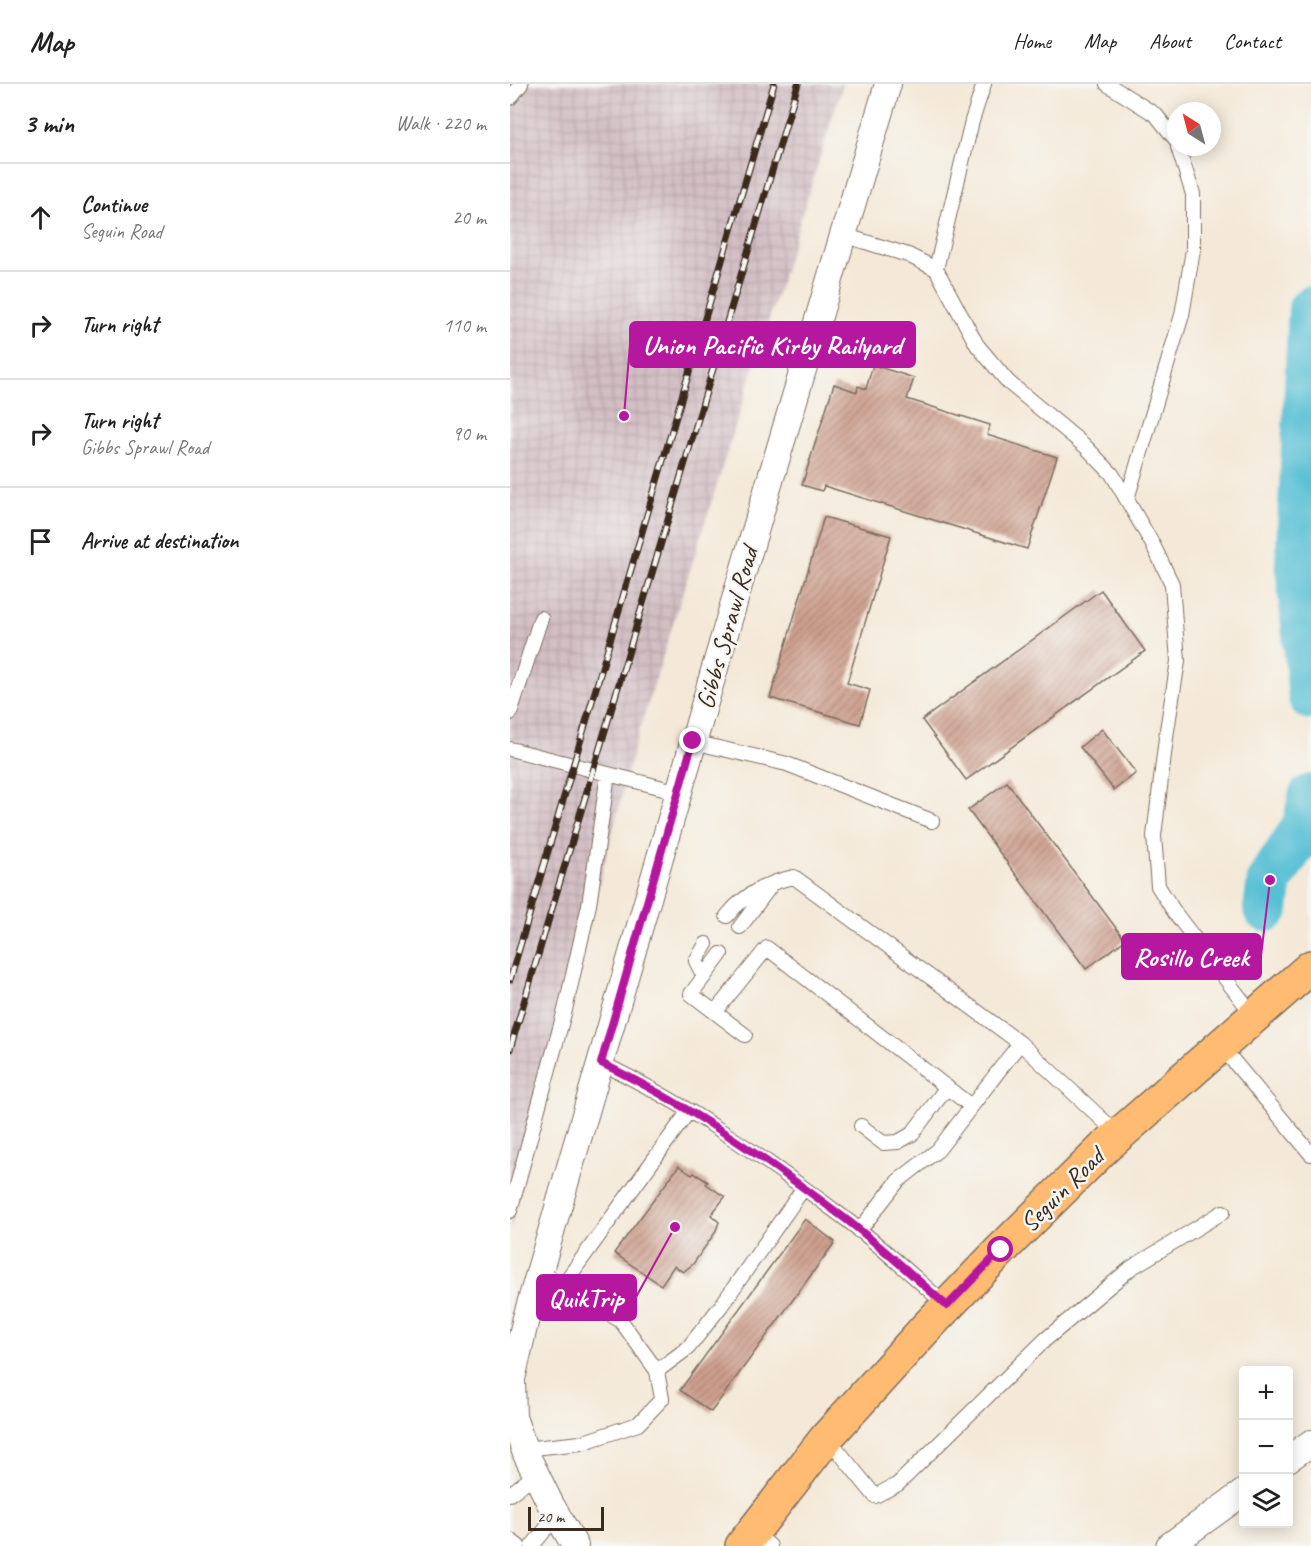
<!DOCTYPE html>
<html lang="en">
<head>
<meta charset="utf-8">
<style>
	body { margin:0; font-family:Caveat,sans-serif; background:#f2f2f2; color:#222 }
	.controls { position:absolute; right:18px; bottom:18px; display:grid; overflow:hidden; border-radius:6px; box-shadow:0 3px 15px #0003 }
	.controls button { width:54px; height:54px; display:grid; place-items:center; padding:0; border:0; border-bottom:2px solid #e0e0e0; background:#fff; color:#222; font:30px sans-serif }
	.compass { position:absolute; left:657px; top:18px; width:54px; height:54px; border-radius:50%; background:#fff; box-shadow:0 3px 15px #0003; rotate:324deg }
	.scale { position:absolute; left:18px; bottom:15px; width:76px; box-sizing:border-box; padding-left:6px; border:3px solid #3b2a1e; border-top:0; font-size:16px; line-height:21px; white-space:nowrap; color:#3b2a1e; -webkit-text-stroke:4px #f6f6f2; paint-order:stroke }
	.stop { position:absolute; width:18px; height:18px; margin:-14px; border:4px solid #b5179e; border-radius:50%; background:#fff }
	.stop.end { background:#b5179e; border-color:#fff; box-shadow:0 2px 6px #0008 }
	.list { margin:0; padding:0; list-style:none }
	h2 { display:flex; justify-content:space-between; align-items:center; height:78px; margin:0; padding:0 24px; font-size:26px }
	h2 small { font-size:20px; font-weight:400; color:#767676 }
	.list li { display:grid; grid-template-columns:39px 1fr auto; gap:18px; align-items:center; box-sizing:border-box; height:108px; padding:0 24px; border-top:2px solid #e0e0e0 }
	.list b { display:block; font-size:22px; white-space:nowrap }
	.list p { margin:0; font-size:20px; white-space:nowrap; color:#767676 }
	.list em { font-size:20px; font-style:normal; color:#767676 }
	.icon { flex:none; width:33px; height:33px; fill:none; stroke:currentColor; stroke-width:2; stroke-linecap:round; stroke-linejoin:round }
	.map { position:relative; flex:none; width:801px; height:1462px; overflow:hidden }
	header { display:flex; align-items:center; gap:36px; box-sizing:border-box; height:84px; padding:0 30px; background:#fff; border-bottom:2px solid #e0e0e0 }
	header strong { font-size:28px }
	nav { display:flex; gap:33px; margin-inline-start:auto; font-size:21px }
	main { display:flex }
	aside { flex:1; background:#fff }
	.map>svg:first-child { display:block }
	.industrial { fill:url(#industrial-grid) }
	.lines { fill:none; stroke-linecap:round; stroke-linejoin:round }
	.river { stroke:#58c0d5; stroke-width:46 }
	.building { fill:url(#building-hatch) }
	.service-casing { stroke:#7c6d5f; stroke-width:16 }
	.minor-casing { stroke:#7c6d5f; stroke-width:28 }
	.primary-casing { stroke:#7c6d5f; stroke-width:36 }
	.service { stroke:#fff; stroke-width:14 }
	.minor { stroke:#fff; stroke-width:26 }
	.primary { stroke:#ffbb71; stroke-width:33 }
	.rail-casing { stroke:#3b2a1e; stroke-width:7 }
	.rail { stroke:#f6f6f2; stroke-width:4.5; stroke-dasharray:14; stroke-linecap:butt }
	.route { stroke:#b5179e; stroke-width:8 }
	.labels { text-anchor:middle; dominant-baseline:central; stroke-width:5; stroke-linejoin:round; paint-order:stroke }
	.street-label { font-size:26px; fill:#3b2a1e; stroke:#f6f6f2 }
	.leader { fill:none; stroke:#b5179e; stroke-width:2 }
	.callout-dot { fill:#b5179e; stroke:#f6f6f2; stroke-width:2 }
	.callout { fill:#b5179e; stroke:#b5179e; stroke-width:2 }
	.callout-label { font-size:27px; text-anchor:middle; font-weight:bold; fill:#fff }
</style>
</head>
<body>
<header>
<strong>Map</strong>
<nav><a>Home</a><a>Map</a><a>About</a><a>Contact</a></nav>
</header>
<main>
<aside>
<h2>3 min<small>Walk · 220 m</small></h2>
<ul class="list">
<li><svg class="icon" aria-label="ahead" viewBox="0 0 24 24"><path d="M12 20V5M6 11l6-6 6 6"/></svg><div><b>Continue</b><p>Seguin Road</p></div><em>20 m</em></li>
<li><svg class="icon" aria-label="right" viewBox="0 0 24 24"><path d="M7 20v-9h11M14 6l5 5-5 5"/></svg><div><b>Turn right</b></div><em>110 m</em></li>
<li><svg class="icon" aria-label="right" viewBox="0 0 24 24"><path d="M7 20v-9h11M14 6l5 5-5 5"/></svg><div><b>Turn right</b><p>Gibbs Sprawl Road</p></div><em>90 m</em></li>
<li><svg class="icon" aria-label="arrive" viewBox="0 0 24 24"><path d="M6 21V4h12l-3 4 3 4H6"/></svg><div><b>Arrive at destination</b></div></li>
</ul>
</aside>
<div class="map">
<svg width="801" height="1462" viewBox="0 0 801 1462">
	<defs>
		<pattern id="industrial-grid" width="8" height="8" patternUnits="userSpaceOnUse" patternTransform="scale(1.5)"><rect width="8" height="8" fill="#d2bec3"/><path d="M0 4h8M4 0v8" fill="none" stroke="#b5a3a7"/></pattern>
		<pattern id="building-hatch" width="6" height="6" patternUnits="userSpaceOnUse" patternTransform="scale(1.5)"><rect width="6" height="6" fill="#cd9f8d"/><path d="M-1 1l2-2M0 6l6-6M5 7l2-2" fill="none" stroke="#a88273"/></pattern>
	</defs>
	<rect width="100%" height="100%" fill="#f6f6f2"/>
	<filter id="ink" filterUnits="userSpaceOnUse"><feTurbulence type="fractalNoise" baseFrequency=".0167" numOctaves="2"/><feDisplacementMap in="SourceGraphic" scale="12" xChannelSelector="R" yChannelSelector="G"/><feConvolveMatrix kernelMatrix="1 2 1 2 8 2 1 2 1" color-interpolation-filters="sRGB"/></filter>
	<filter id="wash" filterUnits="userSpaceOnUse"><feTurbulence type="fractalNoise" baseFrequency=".008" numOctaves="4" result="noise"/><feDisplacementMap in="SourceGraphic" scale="24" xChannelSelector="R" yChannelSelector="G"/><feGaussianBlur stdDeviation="1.35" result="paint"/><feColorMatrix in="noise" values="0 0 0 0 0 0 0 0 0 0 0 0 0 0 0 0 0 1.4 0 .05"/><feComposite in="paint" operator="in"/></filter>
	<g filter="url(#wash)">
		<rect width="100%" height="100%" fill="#f4e9d8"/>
		<path class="industrial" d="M0 0H333L124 664 0 1147Z"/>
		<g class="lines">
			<path class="river" d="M801 225 788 481 801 613
				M756 825 760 796 795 742 801 713"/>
		</g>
		<g id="blocks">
			<path class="building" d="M363 281 404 294 397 315 480 341 477 351 547 373 517 465 314 402 312 407 292 401 324 300 347 308 348 302 356 305Z
				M314 433 381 452 337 599 360 606 350 640 260 614Z
				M591 506 635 567 456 696 412 636Z
				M592 645 626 689 604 706 570 663Z
				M497 698 615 856 576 885 458 726Z
				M169 1082 182 1091 184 1089 198 1098 196 1100 215 1113 201 1131 209 1138 205 1149 183 1180 173 1188 164 1182 151 1201 104 1169Z
				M295 1135 325 1158 201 1328 170 1306Z"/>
		</g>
	</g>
	<g filter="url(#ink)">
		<use href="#blocks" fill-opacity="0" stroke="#7c6d5f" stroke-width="1.5"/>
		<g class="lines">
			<defs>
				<path id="service" d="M597 0 646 31 666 56
					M0 14 11 0
					M333 151 398 171 426 185 467 261 498 298 575 362 602 390 643 461 662 500 668 577 657 646 644 752 648 802 665 829 744 932
					M426 185 462 37 474 0
					M617 415 672 231 683 166V110L668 63
					M0 629 31 534
					M183 658 277 680 422 737
					M0 665 169 708
					M217 832C233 811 259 798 284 793L510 959
					M230 843 259 804
					M211 870 181 910 235 951
					M194 893 186 877 196 860
					M205 928 257 864 461 1022
					M710 961 801 1070
					M91 979C177 1020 256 1075 333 1133 369 1160 403 1192 437 1222
					M351 1042 373 1059 388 1058 402 1050 437 1003
					M0 1127 55 926 79 821 98 690
					M349 1147 388 1097 428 1066 510 959 609 1051
					M53 1201 179 1027
					M147 1287 178 1264 211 1222 293 1105
					M317 1353 365 1412 388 1400 536 1255 621 1184 713 1128
					M14 1365 71 1359 128 1340 152 1315 147 1287 111 1237 30 1187
					M0 1410 26 1390
					M244 1448 260 1462
					M0 1456 8 1462
					M22 1462 47 1431"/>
				<path id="minor" d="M778 1375 801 1359
					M65 1462 40 1419 16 1370 3 1333 2 1295 16 1234 232 491 378 0
					M659 1462 734 1408"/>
				<path id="primary" d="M232 1462 317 1353 415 1245 491 1166 595 1063 801 883"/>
			</defs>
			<use href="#service" class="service-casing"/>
			<use href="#minor" class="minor-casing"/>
			<use href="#primary" class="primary-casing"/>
			<use href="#service" class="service"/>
			<use href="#minor" class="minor"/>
			<use href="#primary" class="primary"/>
			<defs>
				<path id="rail" d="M0 896 264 0
					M0 965 288 0"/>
			</defs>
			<use href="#rail" class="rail-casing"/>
			<use href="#rail" class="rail"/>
		</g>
	</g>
	<g class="lines" filter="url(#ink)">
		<path class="route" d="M183 657 91 979C177 1020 256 1075 333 1133 369 1160 403 1192 437 1222L491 1166"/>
	</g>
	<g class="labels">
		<g class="street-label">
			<text transform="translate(217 544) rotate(-74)">Gibbs Sprawl Road</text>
			<text transform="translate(552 1106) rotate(-45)">Seguin Road</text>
		</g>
	</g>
	<path class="leader" d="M114 332L120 260M760 796L751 872M165 1143L126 1213"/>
	<g class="callout-dot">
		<circle cx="114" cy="332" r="6"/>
		<circle cx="760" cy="796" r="6"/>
		<circle cx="165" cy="1143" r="6"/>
	</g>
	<g class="callout">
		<rect x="120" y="238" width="285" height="45" rx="6"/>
		<rect x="612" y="850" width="139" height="45" rx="6"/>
		<rect x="27" y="1191" width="99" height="45" rx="6"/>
	</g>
	<g class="callout-label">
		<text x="262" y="270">Union Pacific Kirby Railyard</text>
		<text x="681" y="882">Rosillo Creek</text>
		<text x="76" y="1223">QuikTrip</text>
	</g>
</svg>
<div class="controls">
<button>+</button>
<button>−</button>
<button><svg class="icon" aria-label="layers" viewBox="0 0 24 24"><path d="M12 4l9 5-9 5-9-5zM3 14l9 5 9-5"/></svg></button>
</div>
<svg class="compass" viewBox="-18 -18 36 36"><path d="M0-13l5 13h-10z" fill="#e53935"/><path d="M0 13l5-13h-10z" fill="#767676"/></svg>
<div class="scale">20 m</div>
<div class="stop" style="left:491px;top:1166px"></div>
<div class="stop end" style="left:183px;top:657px"></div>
</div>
</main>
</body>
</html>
